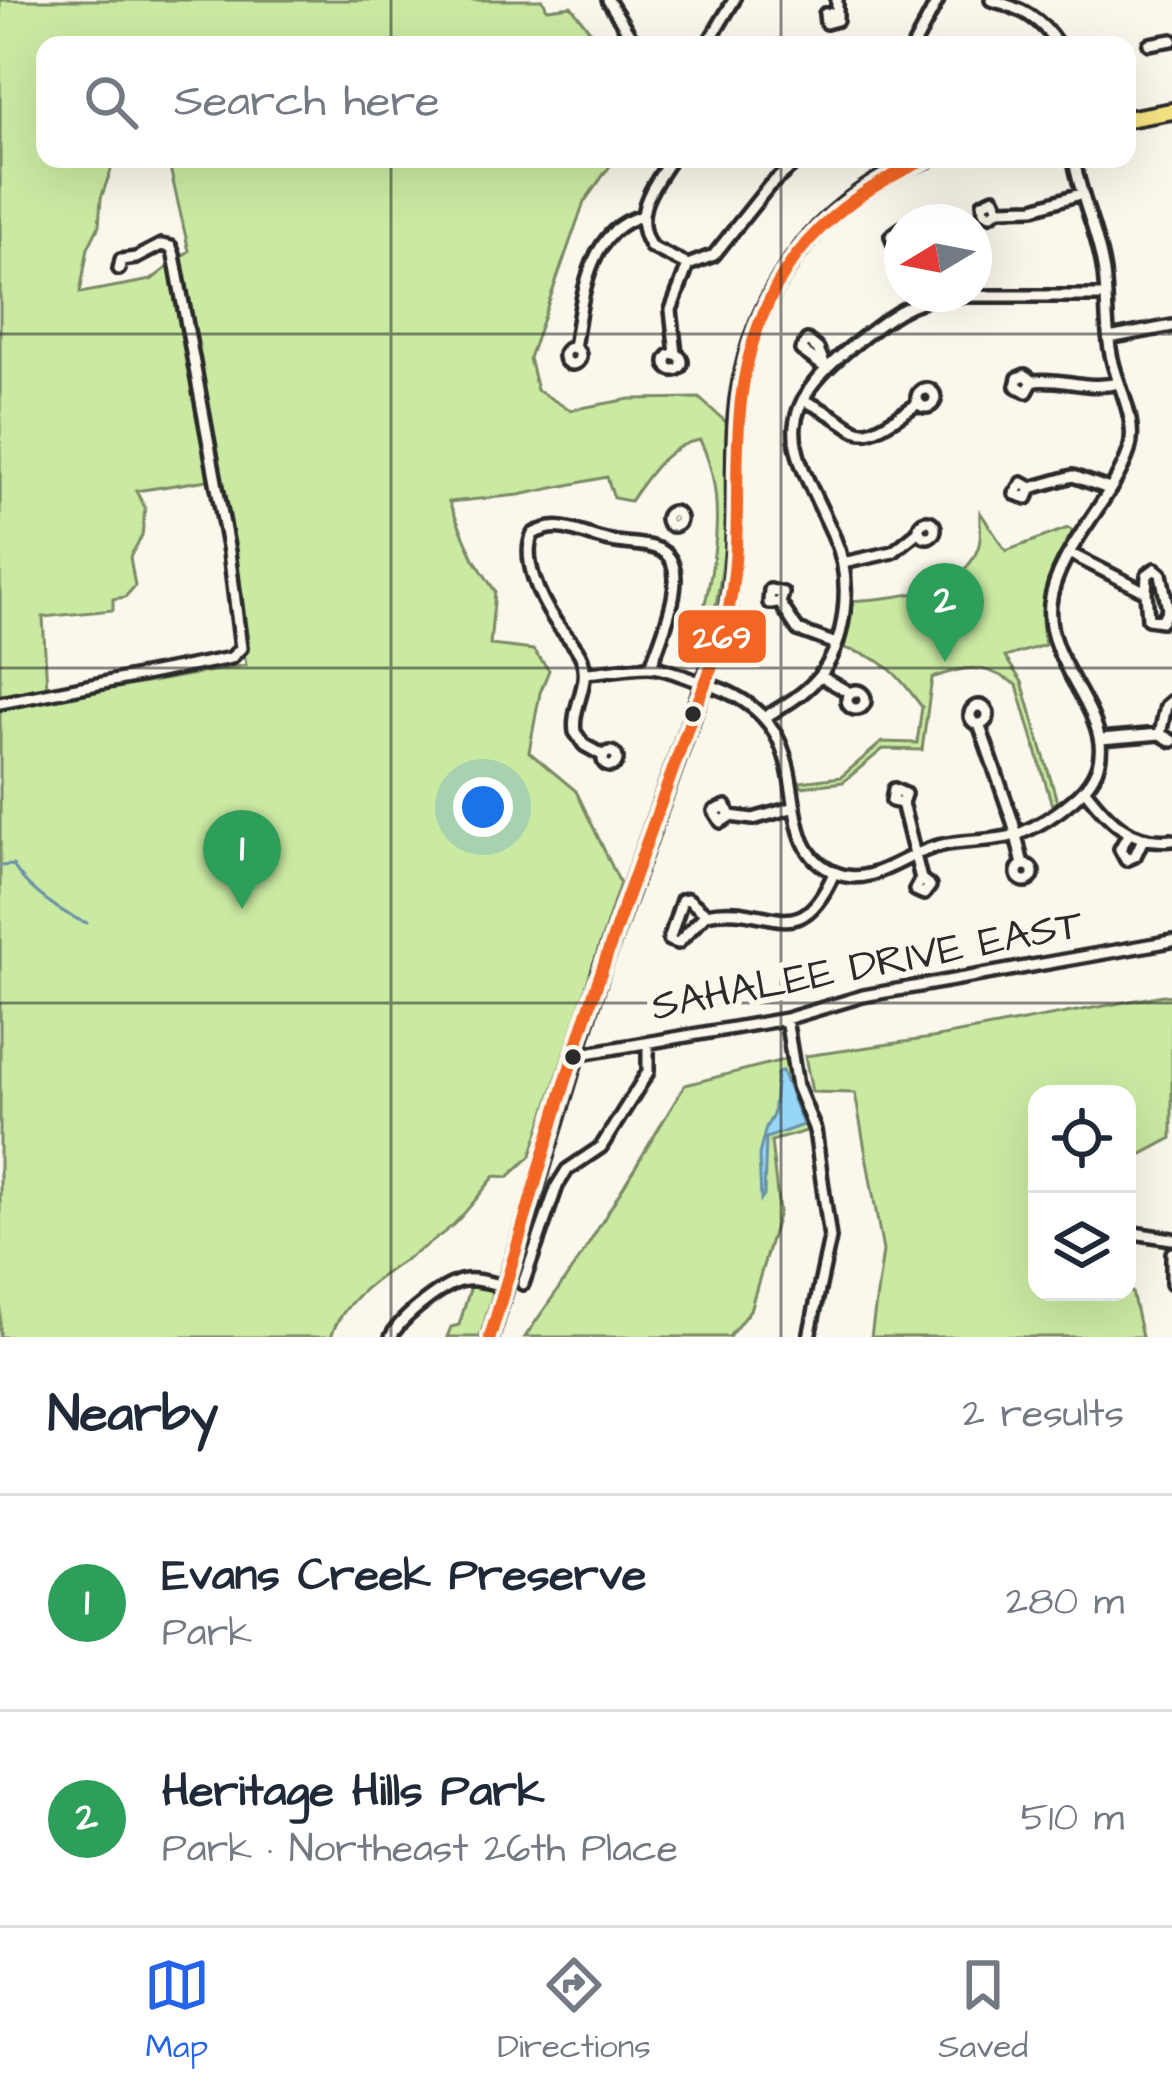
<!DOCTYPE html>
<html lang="en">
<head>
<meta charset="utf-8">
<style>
	body { margin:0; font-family:"Architects Daughter",sans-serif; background:#f2f2f3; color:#1f2937 }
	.controls { position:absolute; right:36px; bottom:36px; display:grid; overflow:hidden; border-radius:24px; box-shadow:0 12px 48px #0002 }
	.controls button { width:108px; height:108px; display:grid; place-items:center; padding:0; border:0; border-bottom:3px solid #e0e1e3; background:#fff; color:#1f2937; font:60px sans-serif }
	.compass { position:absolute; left:884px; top:204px; width:108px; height:108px; border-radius:50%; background:#fff; box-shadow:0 12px 48px #0002; rotate:260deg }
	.you { position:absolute; left:483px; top:807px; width:42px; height:42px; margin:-30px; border:9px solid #fff; border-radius:50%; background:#1a73e8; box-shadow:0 0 0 18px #1a73e833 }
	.badge { display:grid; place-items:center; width:78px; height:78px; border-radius:50%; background:#2563eb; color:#fff; font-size:39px; font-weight:700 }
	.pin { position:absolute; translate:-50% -99px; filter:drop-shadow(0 3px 6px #0008) }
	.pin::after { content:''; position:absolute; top:63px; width:42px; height:36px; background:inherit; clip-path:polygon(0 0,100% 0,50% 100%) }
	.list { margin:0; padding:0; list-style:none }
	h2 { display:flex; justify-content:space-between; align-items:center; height:156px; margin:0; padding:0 48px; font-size:51px }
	h2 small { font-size:39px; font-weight:400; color:#747a83 }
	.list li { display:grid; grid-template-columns:78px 1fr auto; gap:36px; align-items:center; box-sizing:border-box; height:216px; padding:0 48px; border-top:3px solid #e0e1e3 }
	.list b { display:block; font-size:45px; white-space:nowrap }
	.list p { margin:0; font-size:39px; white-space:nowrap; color:#747a83 }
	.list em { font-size:39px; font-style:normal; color:#747a83 }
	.icon { flex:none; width:66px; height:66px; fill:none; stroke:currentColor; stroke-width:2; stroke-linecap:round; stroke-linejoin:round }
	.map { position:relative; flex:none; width:1172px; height:1337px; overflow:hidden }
	.search { position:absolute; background:#fff; box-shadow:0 12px 48px #0002; left:36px; right:36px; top:36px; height:132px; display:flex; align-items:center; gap:30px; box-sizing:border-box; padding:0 42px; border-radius:24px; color:#747a83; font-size:45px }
	.sheet { height:588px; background:#fff }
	nav { display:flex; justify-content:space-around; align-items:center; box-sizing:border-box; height:168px; border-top:3px solid #e0e1e3; background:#fff; font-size:33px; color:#747a83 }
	nav a { display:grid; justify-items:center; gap:6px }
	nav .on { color:#2563eb }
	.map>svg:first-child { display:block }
	.green { fill:#caeaa2; stroke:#7a8a66; stroke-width:3 }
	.water { fill:#96d6f8; stroke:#6b92a6; stroke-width:3 }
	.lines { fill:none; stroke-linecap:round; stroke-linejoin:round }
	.stream { stroke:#6b92a6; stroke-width:3 }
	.minor-casing { stroke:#2b2b2b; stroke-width:18 }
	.major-casing { stroke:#2b2b2b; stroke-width:22 }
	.minor { stroke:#fbf7ec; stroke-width:9 }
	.major { stroke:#f4e382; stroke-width:14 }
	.bus-1-casing { stroke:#fbf7ec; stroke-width:21 }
	.bus-1 { stroke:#f26522; stroke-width:12 }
	.grid { fill:none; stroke:#2b2b2b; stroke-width:3; stroke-opacity:0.55 }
	.bus-dot { fill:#2b2b2b; stroke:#fbf7ec; stroke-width:4.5 }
	.labels { text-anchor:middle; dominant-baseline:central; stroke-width:12; stroke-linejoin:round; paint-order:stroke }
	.street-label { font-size:42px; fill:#2b2b2b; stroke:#fbf7ec }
	.line-badge { stroke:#fbf7ec; stroke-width:4.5 }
	.badge-label { font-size:33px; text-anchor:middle; font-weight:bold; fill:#fff }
</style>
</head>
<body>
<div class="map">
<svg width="1172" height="1337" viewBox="0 0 1172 1337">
	<rect width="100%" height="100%" fill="#fbf7ec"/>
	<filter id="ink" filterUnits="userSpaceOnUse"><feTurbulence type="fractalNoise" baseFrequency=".00833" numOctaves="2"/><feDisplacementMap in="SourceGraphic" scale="24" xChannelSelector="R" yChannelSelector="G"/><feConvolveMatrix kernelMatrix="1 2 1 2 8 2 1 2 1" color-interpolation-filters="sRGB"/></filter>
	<g filter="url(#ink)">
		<path class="green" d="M0 0H543L547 9 571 6 601 45H45V159H115L101 198 99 226 88 248 80 293 151 280 189 251 168 159H615L584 202 529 358 537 390 570 410 630 399 699 398 727 423C731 511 726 581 701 665L693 654C709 586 733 507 700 440 666 445 649 475 630 501L614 498 607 477 519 495 449 502 474 559 495 591 490 645 533 650 549 670 540 693 529 752 576 791 620 883 531 1156 508 1177 495 1176C481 1192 468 1211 453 1225 413 1261 348 1284 331 1337H0V709L246 665 223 529H220L208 480 136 491 145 508 142 536 130 557 135 586 125 597 113 599V610L43 617 47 688 0 697Z
			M980 512 1006 551 1068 528 1073 531C1051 570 1035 600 1045 645L1005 657 1022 682 1057 801 1052 805 1017 685C982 663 970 665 932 678L922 750 883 749 843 782 801 787 800 782 841 777 882 742 917 743 922 707C895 672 887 659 844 648L852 601C893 597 962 595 978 548 983 535 979 522 980 512Z
			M1163 995 1172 996V1138L1127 1162V1094H1037V1292L1127 1290 1132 1292 1142 1337H871L883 1251 855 1093 812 1092 805 1056 932 1038Z
			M787 1059 795 1094 810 1130 771 1141 779 1212 750 1310 729 1337H525L582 1255 685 1085Z
			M471 1286 491 1289 493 1297 483 1337H447L451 1327 459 1325Z"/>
		<path class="water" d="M961 584 966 598 953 609V615L938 622 928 621 933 599Z
			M782 1071 803 1125 766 1138 764 1196 761 1200 759 1155 766 1127 773 1115 777 1074Z"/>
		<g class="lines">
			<path class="stream" d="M0 866 13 865C25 887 63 915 87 923"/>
			<defs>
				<path id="minor" d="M608 0 636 45
					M991 0C1021 8 1041 18 1058 45
					M835 13 825 14 826 23 837 20V0
					M1149 44 1172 40
					M707 45 734 0
					M914 45 938 0
					M671 159C653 187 630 215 651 247L688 265
					M999 209 994 198 983 203 984 211 990 215 999 209 1034 208 1080 194
					M902 247 894 244 891 236 902 228
					M1109 338 1172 326
					M807 340 818 349 826 368 801 350Z
					M564 356a8 8 0 1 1 16 0a8 8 0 1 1-16 0Z
					M574 348C582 300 587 230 642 216
					M666 362a8 8 0 1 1 16 0a8 8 0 1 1-16 0Z
					M676 354 671 310 688 265 714 255 769 186 800 159
					M1033 381 1027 392 1016 386 1018 378 1025 375 1033 381C1064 377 1084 391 1119 383
					M917 398a9 9 0 1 1 18 0a9 9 0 1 1-18 0Z
					M803 400C873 431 844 452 919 403
					M1031 488 1027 498 1015 494 1022 483 1031 488 1073 476 1109 489
					M666 519a7 7 0 1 1 14 0a7 7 0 1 1-14 0Z
					M919 529a8 8 0 1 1 16 0a8 8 0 1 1-16 0Z
					M1071 554 1146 592 1148 619 1162 621 1168 609 1161 574 1155 569 1147 575 1146 592
					M843 563 893 552 919 531
					M780 603H769L770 590 783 593 780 603 798 630 836 644
					M585 673C606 672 627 667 648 667 665 667 684 677 700 682 839 721 757 841 836 873 871 888 905 854 938 846 964 839 993 843 1019 834 1038 826 1057 814 1073 800 1149 736 1042 677 1050 604 1056 551 1112 502 1129 451 1138 422 1120 391 1113 363 1105 334 1108 303 1104 273 1099 234 1080 198 1074 159
					M820 676 850 693
					M847 700a9 9 0 1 1 18 0a9 9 0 1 1-18 0Z
					M0 703 231 658 241 648 229 552 174 255 171 247 161 245 136 258 121 260 119 269
					M970 715a9 9 0 1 1 18 0a9 9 0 1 1-18 0Z
					M765 717C784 706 802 696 817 679 847 645 853 580 835 539 797 452 761 421 851 347 880 324 908 299 947 296H1106
					M979 724 1013 822 1023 865
					M1160 734 1166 706 1172 701
					M1101 739 1160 734 1172 741
					M603 759a7 7 0 1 1 14 0a7 7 0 1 1-14 0Z
					M604 756 584 745 575 732C571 707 591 684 582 659 576 643 564 635 555 621 540 599 521 558 533 534 561 519 578 534 606 540 623 545 646 542 662 551 693 569 660 639 651 666
					M1085 790C1108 820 1131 845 1172 840
					M902 803 892 801 894 789 905 794 902 803 921 879 930 886 924 894 915 890 921 879
					M730 816 726 806 714 811 721 822 730 816 753 819 795 807
					M1129 833 1120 849 1126 860 1135 856 1143 839
					M1017 873a8 8 0 1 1 16 0a8 8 0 1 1-16 0Z
					M706 914 678 943 669 940 682 900 688 899 706 914C768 900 798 956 834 873
					M786 1019 797 1086 815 1130 830 1238 809 1337
					M575 1055 786 1019 863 996 1172 941
					M1127 1232 1172 1239
					M1172 1253V1284
					M523 1284 557 1186 567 1170 601 1147 648 1072V1043
					M391 1337C400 1318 445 1282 466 1280 478 1278 493 1284 504 1286"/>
				<path id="major" d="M1127 119 1172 111
					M490 1337 602 968 725 625C740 558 732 489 736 421 744 304 814 198 927 159"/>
			</defs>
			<use href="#minor" class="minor-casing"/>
			<use href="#major" class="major-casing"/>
			<use href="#minor" class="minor"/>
			<use href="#major" class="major"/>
			<defs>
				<path id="bus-1" d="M490 1337C528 1213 561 1086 604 964 630 886 659 810 686 733 699 696 717 659 726 622 752 511 716 411 769 301 801 232 859 189 927 159"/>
			</defs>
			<use href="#bus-1" class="bus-1-casing"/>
			<use href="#bus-1" class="bus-1"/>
		</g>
	</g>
	<path class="grid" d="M391 0V45M781 0V45M391 159V1337M781 159V1337M0 334H1172M0 668H1172M0 1003H1172"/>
	<g class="bus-dot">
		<circle cx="693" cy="714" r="10"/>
		<circle cx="573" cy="1057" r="10"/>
	</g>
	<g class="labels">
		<g class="street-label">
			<text transform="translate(867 966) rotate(-11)">SAHALEE DRIVE EAST</text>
		</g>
	</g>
	<rect class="line-badge" x="676" y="608" width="92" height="57" rx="12" fill="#f26522"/>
	<g class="badge-label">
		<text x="722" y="648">269</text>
	</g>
</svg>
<div class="controls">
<button><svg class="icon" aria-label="locate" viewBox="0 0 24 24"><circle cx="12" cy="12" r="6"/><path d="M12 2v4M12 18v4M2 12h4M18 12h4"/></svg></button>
<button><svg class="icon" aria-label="layers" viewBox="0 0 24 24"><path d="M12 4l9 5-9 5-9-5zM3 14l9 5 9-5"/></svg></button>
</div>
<svg class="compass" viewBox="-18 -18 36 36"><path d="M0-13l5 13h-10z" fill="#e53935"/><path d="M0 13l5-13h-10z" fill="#747a83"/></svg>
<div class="you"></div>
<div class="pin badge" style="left:242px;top:909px;background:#2e9e5b">1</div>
<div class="pin badge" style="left:945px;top:662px;background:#2e9e5b">2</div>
<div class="search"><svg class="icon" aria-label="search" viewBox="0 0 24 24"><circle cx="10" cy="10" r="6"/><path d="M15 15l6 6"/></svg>Search here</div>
</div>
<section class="sheet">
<h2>Nearby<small>2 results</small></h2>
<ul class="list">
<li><span class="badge" style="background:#2e9e5b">1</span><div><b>Evans Creek Preserve</b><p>Park</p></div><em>280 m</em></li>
<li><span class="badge" style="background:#2e9e5b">2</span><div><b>Heritage Hills Park</b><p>Park · Northeast 26th Place</p></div><em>510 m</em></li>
</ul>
</section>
<nav>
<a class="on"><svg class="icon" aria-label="map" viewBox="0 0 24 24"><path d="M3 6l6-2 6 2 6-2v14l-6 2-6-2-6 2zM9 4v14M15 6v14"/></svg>Map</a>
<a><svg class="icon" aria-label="directions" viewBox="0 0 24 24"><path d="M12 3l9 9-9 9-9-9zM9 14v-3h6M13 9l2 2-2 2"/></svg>Directions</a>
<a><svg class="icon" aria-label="saved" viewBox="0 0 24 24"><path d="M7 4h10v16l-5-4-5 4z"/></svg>Saved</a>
</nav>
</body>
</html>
